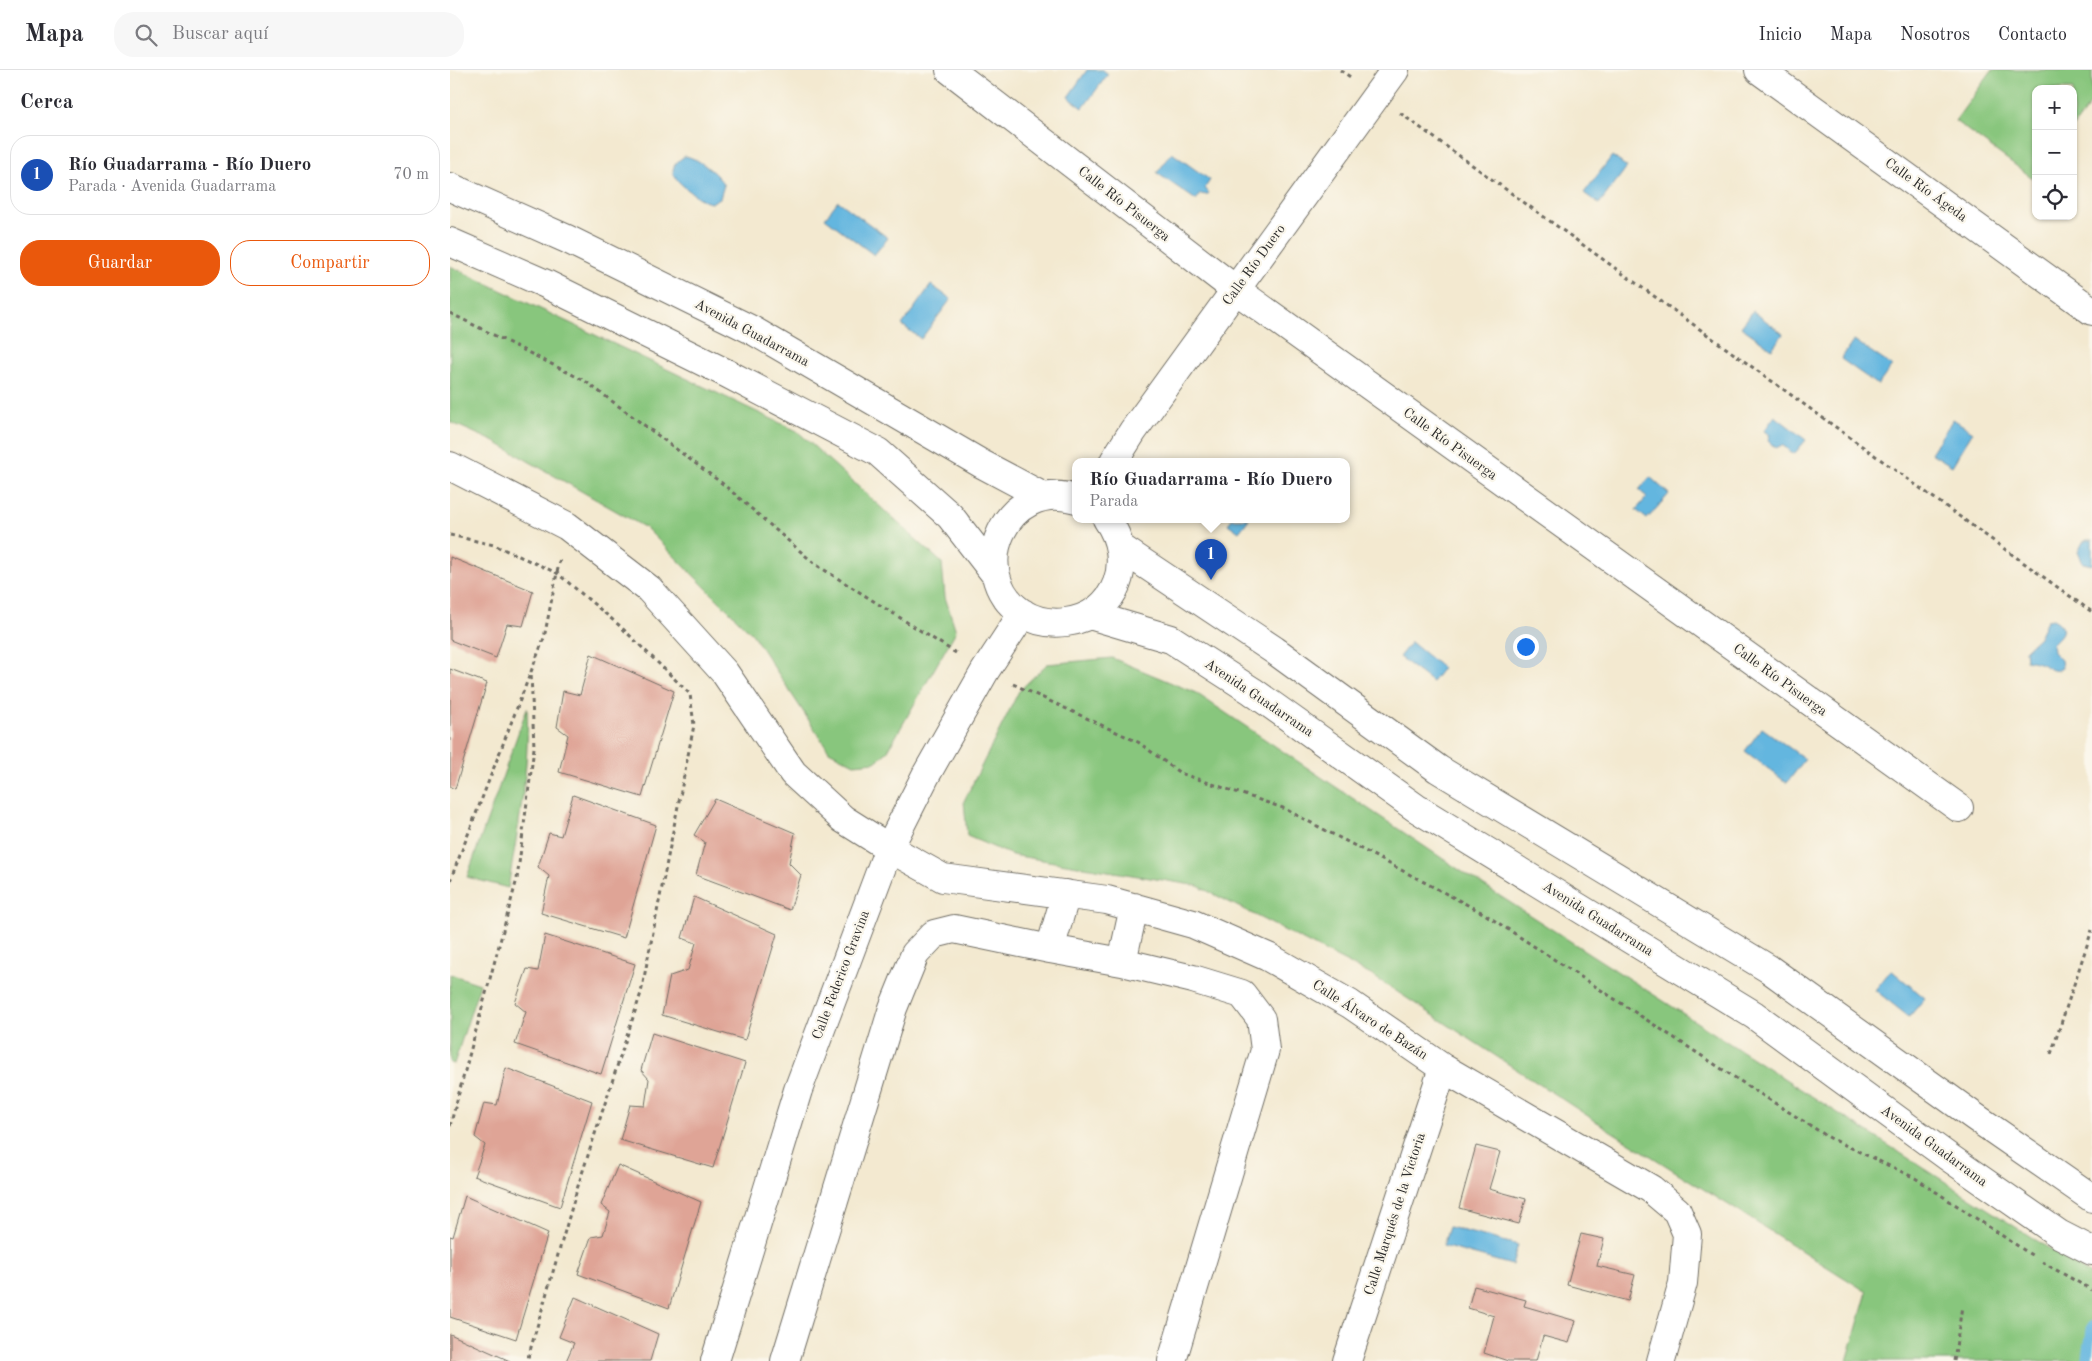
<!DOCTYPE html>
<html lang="es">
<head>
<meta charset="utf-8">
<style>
	body { margin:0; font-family:"Old Standard TT",serif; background:#f7f7f7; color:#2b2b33 }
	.controls { position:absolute; right:15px; top:15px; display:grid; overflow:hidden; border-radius:10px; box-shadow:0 1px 4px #0004 }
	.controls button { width:45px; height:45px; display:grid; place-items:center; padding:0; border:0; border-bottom:1px solid #e1e1e2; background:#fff; color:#2b2b33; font:25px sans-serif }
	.you { position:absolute; left:1075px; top:576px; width:18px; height:18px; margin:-12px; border:4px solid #fff; border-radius:50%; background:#1a73e8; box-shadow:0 0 0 8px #1a73e833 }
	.badge { display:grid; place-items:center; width:32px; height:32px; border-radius:50%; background:#ea580c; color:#fff; font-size:16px; font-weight:700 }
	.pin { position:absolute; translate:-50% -41px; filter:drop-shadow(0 1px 2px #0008) }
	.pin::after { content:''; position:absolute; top:26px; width:18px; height:15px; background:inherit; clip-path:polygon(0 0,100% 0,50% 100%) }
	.popup { position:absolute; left:622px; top:388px; width:278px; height:65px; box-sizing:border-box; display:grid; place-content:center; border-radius:10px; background:#fff; filter:drop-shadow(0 1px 4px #0005); font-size:16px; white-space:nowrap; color:#7c7c81 }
	.popup b { font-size:19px; color:#2b2b33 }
	.popup::after { content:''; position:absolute; left:50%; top:100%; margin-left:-10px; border:10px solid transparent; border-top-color:#fff }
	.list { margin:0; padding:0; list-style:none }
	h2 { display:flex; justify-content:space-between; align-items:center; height:65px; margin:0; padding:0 20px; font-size:21px }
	h2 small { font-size:16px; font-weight:400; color:#7c7c81 }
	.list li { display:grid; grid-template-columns:32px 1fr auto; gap:15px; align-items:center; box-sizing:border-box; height:80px; margin:0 10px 10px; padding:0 10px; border:1px solid #e1e1e2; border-radius:20px }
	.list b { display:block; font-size:19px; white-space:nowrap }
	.list p { margin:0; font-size:16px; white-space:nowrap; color:#7c7c81 }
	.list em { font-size:16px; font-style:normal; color:#7c7c81 }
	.actions { display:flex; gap:10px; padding:15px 20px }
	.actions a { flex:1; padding:11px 0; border:1px solid #ea580c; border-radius:20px; text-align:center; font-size:18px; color:#ea580c }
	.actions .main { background:#ea580c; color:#fff }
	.icon { flex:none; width:28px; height:28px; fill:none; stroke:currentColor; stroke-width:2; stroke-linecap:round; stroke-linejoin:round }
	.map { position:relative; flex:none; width:1642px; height:1291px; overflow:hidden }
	header { display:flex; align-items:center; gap:30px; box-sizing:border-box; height:70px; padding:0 25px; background:#fff; border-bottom:1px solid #e1e1e2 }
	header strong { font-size:24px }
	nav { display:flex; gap:28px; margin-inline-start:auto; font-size:18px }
	.search { width:350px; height:45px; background:#f7f7f7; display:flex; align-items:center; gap:12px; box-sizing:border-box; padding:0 18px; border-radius:20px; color:#7c7c81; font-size:19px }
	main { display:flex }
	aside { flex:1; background:#fff }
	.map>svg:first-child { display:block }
	.green { fill:#88c67d; stroke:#5a7854 }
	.water { fill:#63b6df; stroke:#477085 }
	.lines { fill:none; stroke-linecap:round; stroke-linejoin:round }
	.stream { stroke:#63b6df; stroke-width:10 }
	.building { fill:#dfa496 }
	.minor-casing { stroke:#716e65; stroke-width:30 }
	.path { stroke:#716e65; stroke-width:3; stroke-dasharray:4 4; stroke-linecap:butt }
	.minor { stroke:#fff; stroke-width:28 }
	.labels { text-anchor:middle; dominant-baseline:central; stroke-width:4.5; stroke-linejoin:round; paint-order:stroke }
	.street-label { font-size:14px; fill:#2b2b2b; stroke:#fbf7ec }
</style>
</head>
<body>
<header>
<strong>Mapa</strong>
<div class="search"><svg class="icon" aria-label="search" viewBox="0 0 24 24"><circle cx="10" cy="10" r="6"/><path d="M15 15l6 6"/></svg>Buscar aquí</div>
<nav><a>Inicio</a><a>Mapa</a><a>Nosotros</a><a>Contacto</a></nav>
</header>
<main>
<aside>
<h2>Cerca<small></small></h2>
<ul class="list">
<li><span class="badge" style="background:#1a4fb4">1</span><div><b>Río Guadarrama - Río Duero</b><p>Parada · Avenida Guadarrama</p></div><em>70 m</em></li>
</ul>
<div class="actions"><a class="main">Guardar</a><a>Compartir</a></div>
</aside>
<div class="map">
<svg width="1642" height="1291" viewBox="0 0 1642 1291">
	<rect width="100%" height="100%" fill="#fbf7ec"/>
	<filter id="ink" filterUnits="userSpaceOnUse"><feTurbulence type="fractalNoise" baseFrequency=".02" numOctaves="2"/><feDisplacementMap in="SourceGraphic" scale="10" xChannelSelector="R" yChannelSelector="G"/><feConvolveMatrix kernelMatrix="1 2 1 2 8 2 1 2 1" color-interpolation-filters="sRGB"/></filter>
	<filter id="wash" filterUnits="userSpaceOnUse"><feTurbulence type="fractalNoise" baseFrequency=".0096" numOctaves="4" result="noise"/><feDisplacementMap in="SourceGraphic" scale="20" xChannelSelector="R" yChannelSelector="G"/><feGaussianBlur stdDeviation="1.12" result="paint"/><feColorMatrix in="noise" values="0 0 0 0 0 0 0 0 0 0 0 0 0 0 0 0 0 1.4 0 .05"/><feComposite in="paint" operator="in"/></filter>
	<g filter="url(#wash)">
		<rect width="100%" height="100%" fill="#f3e9d0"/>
		<path class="green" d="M1542 0H1642V32L1623 57V19H1586L1584 109 1505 51Z
			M0 196 347 361 492 493 495 527 506 561 437 682 425 692 404 694 379 681 303 565 196 458 43 371 0 352Z
			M662 588 746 623 1014 803 1642 1206V1291H1397L1417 1222 1161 1061 923 906 748 816 562 785 517 766 514 731 569 621 597 594Z
			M77 638C80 698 68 758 58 818L17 807Z
			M0 904 30 914 4 994 0 993Z"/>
		<path class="water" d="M637 0H653L658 4 633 38 618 27Z
			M722 83 760 110 755 118 759 123 757 125 750 124 746 130 707 103Z
			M235 86C248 88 267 103 274 115L270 128 261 133C251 131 245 125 237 119 222 107 216 98 235 86Z
			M1162 86 1177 97 1149 134 1134 123Z
			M388 131 438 168 424 185 375 148Z
			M481 215 501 229 471 269 452 255Z
			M1303 241 1333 264 1322 279 1291 257Z
			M1404 270 1442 296 1428 315 1391 289Z
			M1325 346 1356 370 1344 384 1332 375 1326 378 1318 371 1320 365 1314 361Z
			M1503 349 1523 362 1502 396 1481 383Z
			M1200 407 1219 424 1197 449 1186 440 1197 427 1189 420Z
			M782 449H799L789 462 778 454Z
			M1637 470H1642V495L1633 493 1628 482 1633 472Z
			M1603 549C1620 558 1611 565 1602 574L1603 582 1611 590 1612 598C1603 605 1597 595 1589 593 1584 591 1580 591 1576 590L1575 580 1589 567 1597 550Z
			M961 572 993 598 982 612 949 587Z
			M1312 658 1355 689 1337 713 1295 681Z
			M1441 900 1475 928 1459 947 1425 920Z
			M999 1157 1068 1175 1062 1195 993 1176Z"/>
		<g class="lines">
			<path class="stream" d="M1637 1291 1642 1256"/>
		</g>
		<g id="blocks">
			<path class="building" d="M0 487 83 521 73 556 57 554 46 588 0 570Z
				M141 584 224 621 192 727 109 702 118 665 107 657 113 621 130 625Z
				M0 599 37 613 5 719 0 717Z
				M123 725 206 755 174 868 91 843 99 806 88 797 99 763 111 766Z
				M265 729 345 763 339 793 351 805 340 840 246 805 255 772 244 765Z
				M244 827 327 864 295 970 212 945 220 906 238 900 246 873 232 868Z
				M95 865 185 894 151 1004 65 974 76 942 65 933 77 899 88 901Z
				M202 963 295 993 263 1098 170 1070 180 1035 195 1036 199 1009 191 1000Z
				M56 998 142 1031 110 1137 24 1106 35 1075 25 1067 34 1033 47 1035Z
				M1026 1076 1050 1082 1039 1119 1076 1129 1069 1154 1009 1138Z
				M168 1095 251 1132 219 1238 128 1204 141 1167 153 1165 160 1142 151 1135Z
				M15 1126 98 1163 66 1269 0 1247V1166L3 1167Z
				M1131 1164 1154 1169 1147 1196 1185 1205 1178 1231 1117 1215Z
				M1024 1216 1076 1230 1074 1236 1126 1251 1119 1273 1093 1266 1086 1291H1058L1034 1283 1044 1246 1018 1238Z
				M125 1227 208 1264 200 1291H116L124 1273 109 1267Z
				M0 1264 60 1291H0Z"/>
		</g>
	</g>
	<g filter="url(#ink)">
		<use href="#blocks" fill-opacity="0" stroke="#716e65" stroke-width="1"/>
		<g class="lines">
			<defs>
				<path id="minor" d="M500 0 786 220 1509 738
					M1309 0 1642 241
					M0 117 117 169 302 260 532 394 594 427
					M0 172 96 214 276 303 428 382 500 446 545 504
					M664 391 683 361 945 0
					M0 396 117 456 199 519 275 603 343 703 393 749 439 778 493 808 657 830 743 854 818 887 900 934 993 998 1201 1119 1227 1141 1237 1164 1233 1213 1211 1291
					M626 429C557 407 513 502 572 543 585 551 601 554 616 552 668 545 686 490 657 449
					M671 478 824 580 988 699 1319 899 1525 1047 1642 1128
					M640 545 721 569 802 621 966 738 1304 945 1497 1086 1609 1164 1642 1181
					M684 837 672 892 743 909 792 924 811 949 815 980 722 1291
					M600 879 672 892
					M265 1291 348 1020 439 778 476 705 535 601 573 543
					M335 1291 443 938 465 884 484 864 504 859 600 879 616 824
					M897 1291 993 998"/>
			</defs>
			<use href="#minor" class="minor-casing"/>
			<path class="path" d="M890 0 902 8
				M950 43 1642 542
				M0 243 135 311 273 414 365 494 509 585
				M0 465 44 475 107 503 170 556 240 624 244 655 191 923 128 1116 77 1291
				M563 614 688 672 730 703 833 738 1033 843 1304 1020 1380 1068 1465 1108 1583 1186
				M0 811 94 568 110 488
				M1601 984 1642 860
				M0 1056 67 809 84 678 81 602
				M1592 1192 1642 1220
				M1504 1291 1512 1236"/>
			<use href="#minor" class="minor"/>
		</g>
	</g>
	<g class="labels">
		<g class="street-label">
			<text transform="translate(1476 120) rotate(36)">Calle Río Ágeda</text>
			<text transform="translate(674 134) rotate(38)">Calle Río Pisuerga</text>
			<text transform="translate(804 195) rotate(-54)">Calle Río Duero</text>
			<text transform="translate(302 263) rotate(28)">Avenida Guadarrama</text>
			<text transform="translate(1000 374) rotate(36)">Calle Río Pisuerga</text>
			<text transform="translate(1330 610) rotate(36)">Calle Río Pisuerga</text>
			<text transform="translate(809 628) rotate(34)">Avenida Guadarrama</text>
			<text transform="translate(1148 849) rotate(32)">Avenida Guadarrama</text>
			<text transform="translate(391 905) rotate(-69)">Calle Federico Gravina</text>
			<text transform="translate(920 950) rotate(33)">Calle Álvaro de Bazán</text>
			<text transform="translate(1484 1076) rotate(36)">Avenida Guadarrama</text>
			<text transform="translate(945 1144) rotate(-72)">Calle Marqués de la Victoria</text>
		</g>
	</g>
</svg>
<div class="controls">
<button>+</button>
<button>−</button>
<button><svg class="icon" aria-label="locate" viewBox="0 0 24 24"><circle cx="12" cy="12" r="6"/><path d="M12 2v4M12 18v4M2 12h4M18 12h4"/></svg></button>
</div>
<div class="you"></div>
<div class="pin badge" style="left:761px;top:510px;background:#1a4fb4">1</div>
<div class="popup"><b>Río Guadarrama - Río Duero</b>Parada</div>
</div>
</main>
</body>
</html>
